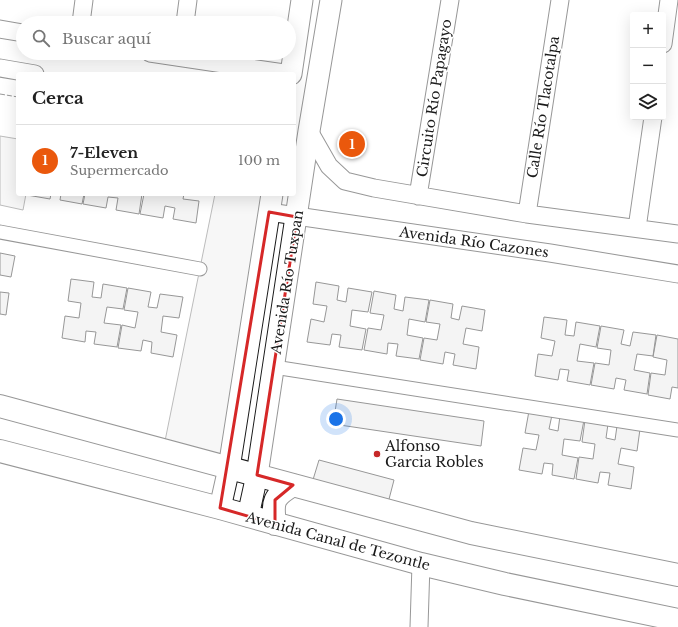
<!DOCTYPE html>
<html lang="es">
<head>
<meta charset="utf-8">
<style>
	body { margin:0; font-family:"Libre Baskerville",serif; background:#f2f2f2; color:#222 }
	.controls { position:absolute; right:12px; top:12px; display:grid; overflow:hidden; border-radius:4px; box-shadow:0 4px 16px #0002 }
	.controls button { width:36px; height:36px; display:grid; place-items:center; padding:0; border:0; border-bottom:1px solid #e0e0e0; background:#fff; color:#222; font:20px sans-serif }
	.you { position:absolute; left:336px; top:419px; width:14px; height:14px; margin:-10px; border:3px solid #fff; border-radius:50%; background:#1a73e8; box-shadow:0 0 0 6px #1a73e833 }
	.badge { display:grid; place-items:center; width:26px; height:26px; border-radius:50%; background:#ea580c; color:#fff; font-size:13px; font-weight:700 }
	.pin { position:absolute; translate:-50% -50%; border:2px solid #fff; box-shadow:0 1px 4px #0006 }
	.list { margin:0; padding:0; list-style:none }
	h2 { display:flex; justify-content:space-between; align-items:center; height:52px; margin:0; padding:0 16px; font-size:17px }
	h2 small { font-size:13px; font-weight:400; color:#767676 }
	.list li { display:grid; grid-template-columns:26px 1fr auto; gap:12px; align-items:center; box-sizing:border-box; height:72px; padding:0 16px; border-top:1px solid #e0e0e0 }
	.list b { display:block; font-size:15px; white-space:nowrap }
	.list p { margin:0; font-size:13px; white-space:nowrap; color:#767676 }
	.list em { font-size:13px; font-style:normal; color:#767676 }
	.icon { flex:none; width:22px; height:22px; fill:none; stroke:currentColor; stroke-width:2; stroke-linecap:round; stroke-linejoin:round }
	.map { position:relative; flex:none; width:678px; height:627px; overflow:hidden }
	.search { position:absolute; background:#fff; box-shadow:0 4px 16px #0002; left:16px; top:16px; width:280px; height:44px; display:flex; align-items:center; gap:10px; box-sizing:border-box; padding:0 14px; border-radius:22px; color:#767676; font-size:15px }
	.panel { position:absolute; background:#fff; box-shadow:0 4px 16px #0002; left:16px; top:72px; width:280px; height:124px; border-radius:4px }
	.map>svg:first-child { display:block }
	.built { fill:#ededed; stroke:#6a6a6a }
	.building { fill:#e6e6e6; stroke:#1a1a1a }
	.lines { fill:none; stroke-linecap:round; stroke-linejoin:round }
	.pedestrian-casing { stroke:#1a1a1a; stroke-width:15 }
	.minor-casing { stroke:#1a1a1a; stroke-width:19 }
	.tertiary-casing { stroke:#1a1a1a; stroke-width:23 }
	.secondary-casing { stroke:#1a1a1a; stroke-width:24 }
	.pedestrian { stroke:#fff; stroke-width:13 }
	.minor { stroke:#fff; stroke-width:17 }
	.tertiary { stroke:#fff; stroke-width:21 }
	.secondary { stroke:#fff; stroke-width:22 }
	.fence { stroke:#1a1a1a; stroke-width:1; stroke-dasharray:5 2; stroke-linecap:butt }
	.marked { fill:none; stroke:#d62828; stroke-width:3; stroke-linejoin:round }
	.poi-dot { fill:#c62828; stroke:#fff; stroke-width:1.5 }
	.labels { text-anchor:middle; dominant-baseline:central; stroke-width:3; stroke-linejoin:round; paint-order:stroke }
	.street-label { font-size:14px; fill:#1a1a1a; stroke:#fff }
	.poi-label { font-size:14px; fill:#1a1a1a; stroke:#fff; text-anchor:start }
</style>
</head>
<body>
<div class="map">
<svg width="678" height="627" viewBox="0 0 678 627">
	<rect width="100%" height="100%" fill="#fff"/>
	<path class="built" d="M0 136 18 139V194H26L23 210 0 205Z
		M215 194H266L226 458 165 441Z"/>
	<path class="building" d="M27 194H51L50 199 27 195Z
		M61 194H84L82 204 60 200Z
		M85 194H142L139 214 116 210 118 198 108 197 106 208 83 204Z
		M144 194H184L183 199 199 201 196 223 173 219 175 208 165 206 163 218 140 214Z
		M0 253 15 256 11 277 0 275Z
		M71 279 94 282 92 297 101 298 103 284 127 288 123 309 107 307 104 323 121 325 117 347 94 344 96 332 86 331 85 342 62 338 65 316 79 318 81 303 68 301Z
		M316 282 339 286 337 300 346 302 348 288 372 292 368 312 352 310 350 326 366 329 362 350 339 347 341 335 332 334 330 345 307 342 311 319 324 322 327 306 313 304Z
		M128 288 151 292 148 307 157 308 160 294 183 297 179 318 163 316 161 332 177 335 173 357 151 353 152 342 143 340 141 351 118 348 122 325 135 328 138 312 124 310Z
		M374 291 396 295 394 309 403 311 405 297 429 300 425 322 409 319 407 335 423 338 419 359 396 356 398 344 388 343 387 354 364 350 368 328 381 330 384 315 370 313Z
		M0 292 9 293 6 315 0 314Z
		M430 300 453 304 451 318 459 320 462 306 485 310 482 331 466 328 463 344 479 347 476 369 453 365 455 354 445 352 443 364 420 360 424 338 437 340 440 324 426 322Z
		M544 317 567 320 565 335 574 336 576 322 600 326 596 347 580 344 577 361 594 363 590 385 567 381 569 370 560 369 558 380 535 376 538 354 552 356 555 341 541 338Z
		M601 326 624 330 621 344 630 346 633 332 656 335 653 356 637 354 634 370 650 373 647 394 624 390 626 380 616 378 614 389 591 385 595 363 609 365 611 350 597 348Z
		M657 335 678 339V388L672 387 670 399 648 395 651 373 665 375 667 360 653 357Z
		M337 399 484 421 481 446 333 424Z
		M529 411 552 415 549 429 558 431 560 416 584 420 580 441 564 439 562 455 578 458 574 479 552 475 553 464 544 463 542 474 519 470 523 448 536 450 539 435 525 433Z
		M585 420 608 424 606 438 615 440 617 426 640 429 637 451 621 448 618 464 634 467 631 489 608 485 610 473 600 472 598 483 576 479 579 457 593 459 595 444 582 442Z
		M319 460 394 480 388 503 312 483Z"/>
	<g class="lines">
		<defs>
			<path id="pedestrian" d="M0 232 200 269
				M274 367 678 430"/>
			<path id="minor" d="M81 23 84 0
				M185 23 188 0
				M0 29 23 33
				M663 44 669 0
				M150 53 291 74
				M0 68 35 74
				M309 131 329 166 345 181 374 188 527 214 678 234
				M418 196 450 0
				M269 212 550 253 678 274
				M527 214 560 0
				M637 228 653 117
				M419 627 421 564"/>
			<path id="tertiary" d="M291 74 302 0
				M220 508 229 468 272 194
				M248 516 257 475 309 131 331 0"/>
			<path id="secondary" d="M0 406 471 533 678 575
				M0 451 220 508 421 564 505 584 678 620
				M275 524C272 501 273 497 293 485"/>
		</defs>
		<use href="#pedestrian" class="pedestrian-casing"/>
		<use href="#minor" class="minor-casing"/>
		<use href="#tertiary" class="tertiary-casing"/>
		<use href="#secondary" class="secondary-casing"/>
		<use href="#pedestrian" class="pedestrian"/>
		<use href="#minor" class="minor"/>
		<use href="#tertiary" class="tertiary"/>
		<use href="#secondary" class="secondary"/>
		<path class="fence" d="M0 94 18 97"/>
	</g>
	<path d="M0 0H678V627H0ZM269 212 297 217 257 475 293 485 275 500V524L220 508Z" fill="#fff" fill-opacity=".55" fill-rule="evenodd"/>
	<path class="marked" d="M269 212 297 217 257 475 293 485 275 500V524L220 508Z"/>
	<circle class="poi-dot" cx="377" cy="454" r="4"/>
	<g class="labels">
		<g class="street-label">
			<text transform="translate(434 98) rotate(-81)">Circuito Río Papagayo</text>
			<text transform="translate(543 107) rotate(-81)">Calle Río Tlacotalpa</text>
			<text transform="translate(474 242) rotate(8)">Avenida Río Cazones</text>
			<text transform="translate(287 282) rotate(-81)">Avenida Río Tuxpan</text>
			<text transform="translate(338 541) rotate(15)">Avenida Canal de Tezontle</text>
		</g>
		<g class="poi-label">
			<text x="385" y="446">Alfonso<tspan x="385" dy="16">Garcia Robles</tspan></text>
		</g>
	</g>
</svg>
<div class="controls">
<button>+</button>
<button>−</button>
<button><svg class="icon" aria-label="layers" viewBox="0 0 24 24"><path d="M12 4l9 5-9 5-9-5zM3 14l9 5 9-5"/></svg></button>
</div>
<div class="you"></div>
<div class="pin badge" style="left:352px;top:144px">1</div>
<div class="search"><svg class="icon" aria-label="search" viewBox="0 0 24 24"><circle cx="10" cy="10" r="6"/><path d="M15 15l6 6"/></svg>Buscar aquí</div>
<section class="panel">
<h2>Cerca<small></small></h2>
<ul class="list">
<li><span class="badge">1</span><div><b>7-Eleven</b><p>Supermercado</p></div><em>100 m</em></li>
</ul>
</section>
</div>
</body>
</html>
